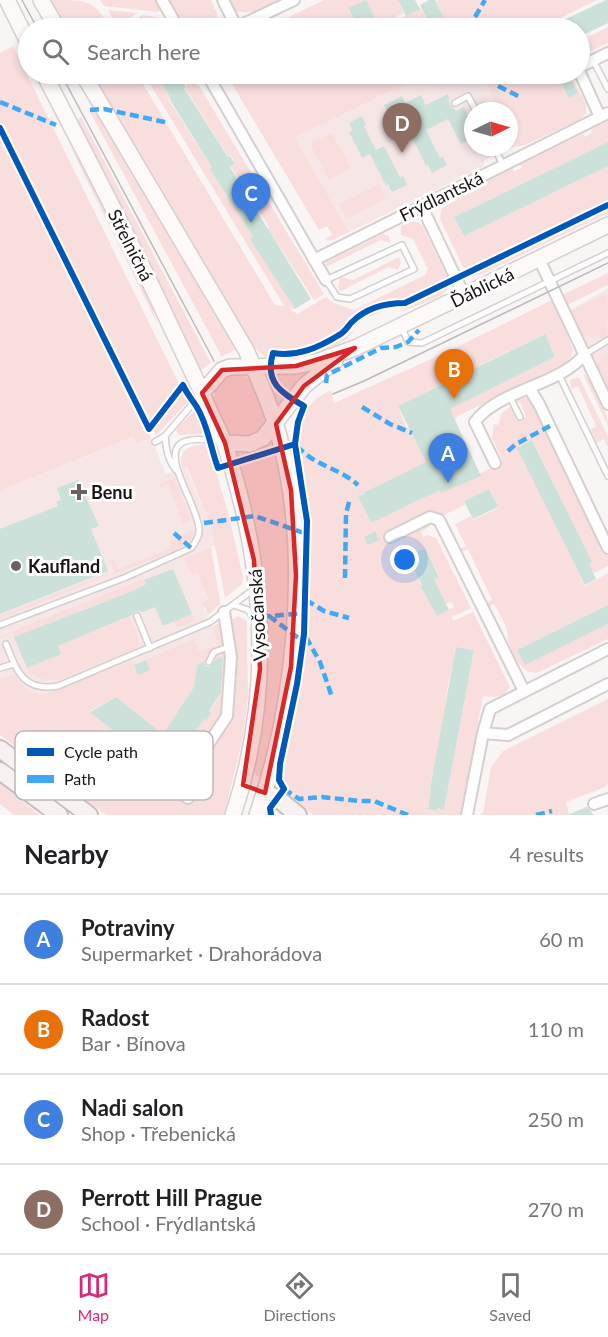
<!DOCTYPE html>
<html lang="en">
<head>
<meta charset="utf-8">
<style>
	body { margin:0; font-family:Lato,sans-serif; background:#f2f2f2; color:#202124 }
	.compass { position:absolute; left:464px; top:102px; width:54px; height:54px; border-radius:50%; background:#fff; box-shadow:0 3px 9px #0003; rotate:85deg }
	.you { position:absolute; left:405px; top:560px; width:21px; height:21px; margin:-15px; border:4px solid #fff; border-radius:50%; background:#1a73e8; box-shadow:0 0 0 9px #1a73e833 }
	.badge { display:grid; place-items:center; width:39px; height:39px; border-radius:50%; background:#db2777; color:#fff; font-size:20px; font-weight:700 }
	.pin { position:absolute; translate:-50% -50px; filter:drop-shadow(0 2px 3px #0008) }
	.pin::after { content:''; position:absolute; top:32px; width:21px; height:18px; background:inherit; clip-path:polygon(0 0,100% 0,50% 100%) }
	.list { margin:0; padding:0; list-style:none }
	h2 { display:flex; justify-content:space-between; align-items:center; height:78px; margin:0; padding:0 24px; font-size:26px }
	h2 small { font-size:20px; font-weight:400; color:#757577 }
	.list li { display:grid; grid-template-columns:39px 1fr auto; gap:18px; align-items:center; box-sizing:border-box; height:90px; padding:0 24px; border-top:2px solid #e0e0e0 }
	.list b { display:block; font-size:22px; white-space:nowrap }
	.list p { margin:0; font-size:20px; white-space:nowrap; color:#757577 }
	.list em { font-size:20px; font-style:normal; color:#757577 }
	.icon { flex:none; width:33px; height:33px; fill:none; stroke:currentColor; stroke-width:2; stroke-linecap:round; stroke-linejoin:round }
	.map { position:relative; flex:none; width:608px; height:815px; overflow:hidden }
	.search { position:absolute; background:#fff; box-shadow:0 3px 9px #0003; left:18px; right:18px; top:18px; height:66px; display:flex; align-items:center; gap:15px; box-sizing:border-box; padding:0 21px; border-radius:33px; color:#757577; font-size:22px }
	.sheet { height:438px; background:#fff }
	nav { display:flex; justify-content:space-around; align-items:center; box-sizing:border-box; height:84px; border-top:2px solid #e0e0e0; background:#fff; font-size:16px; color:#757577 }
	nav a { display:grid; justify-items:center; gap:3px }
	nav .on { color:#db2777 }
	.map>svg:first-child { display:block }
	.built { fill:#f6e7e6 }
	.green { fill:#f8dfde; fill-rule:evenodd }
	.building { fill:#cce1d9 }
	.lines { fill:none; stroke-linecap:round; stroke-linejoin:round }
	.service-casing { stroke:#d5cfcf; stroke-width:8 }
	.minor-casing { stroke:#d5cfcf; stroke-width:14 }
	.secondary-casing { stroke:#d5cfcf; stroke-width:18 }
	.trunk-casing { stroke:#c7bdbd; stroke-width:20 }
	.service { stroke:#fefefe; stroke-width:5 }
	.minor { stroke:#fefefe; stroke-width:10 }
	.secondary { stroke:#fcf9f8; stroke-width:15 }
	.trunk { stroke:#f7f2f1; stroke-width:16 }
	.tram { stroke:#bbbaba; stroke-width:1.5 }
	.quiet { stroke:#3fa9f5; stroke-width:4.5; stroke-dasharray:9 4.5; stroke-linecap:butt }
	.cycleway-casing { stroke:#fff; stroke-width:10 }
	.cycleway { stroke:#0057b8; stroke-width:6 }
	.marked { fill:#d62828; fill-opacity:0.2; stroke:#d62828; stroke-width:4.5; stroke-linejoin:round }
	.poi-dot { fill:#686262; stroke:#fff; stroke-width:2 }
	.labels { text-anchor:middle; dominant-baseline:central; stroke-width:6; stroke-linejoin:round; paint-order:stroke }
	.street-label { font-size:18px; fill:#1a1313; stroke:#fff }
	.poi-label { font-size:18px; font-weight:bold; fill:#1a1313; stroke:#fff; text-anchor:start }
	.key { fill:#fff; stroke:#bab8b8; stroke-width:1.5 }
	.key-label { font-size:16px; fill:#1a1313 }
</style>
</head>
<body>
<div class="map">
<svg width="608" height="815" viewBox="0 0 608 815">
	<rect width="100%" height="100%" fill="#faf5f5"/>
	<path class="built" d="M264 74H484L496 111H473V147L508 148 485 160 483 167 349 232 295 137Z
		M608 288V396L568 312Z
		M134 437 142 442 151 438 166 474 186 467 212 530 215 545 184 558 197 573 208 600 204 608 220 645 167 661 169 671 27 706 0 685V491Z"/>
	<path class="green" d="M54 0C88 0 93 0 111 28H64L49 2Z
		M100 0H155L162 10 158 12 104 6Z
		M166 0H211L217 13 218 21 211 28H184Z
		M228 0H280C266 7 252 16 236 11Z
		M324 0H398L404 13 378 25 365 0 348 9 358 28H266Z
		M439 0H597L540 28H454L452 24 448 26 436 1Z
		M421 8 432 28H400L396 21Z
		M108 10 138 13 124 22 128 28H117Z
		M142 15 158 17 165 28H150Z
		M608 27V43L580 56V41Z
		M13 46 188 402 156 435 0 123V53Z
		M89 74H137L275 305 284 306 144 74H156L170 97 168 99 212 167 210 169 253 237 251 239 295 309H290L297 314 326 297 334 303 354 310 425 275 428 269 413 239 401 235V226C409 222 414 219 422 225L447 276V279L370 317 368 315 360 318 361 321 308 347H300L301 350 270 354 268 358C249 348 244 329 233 312 229 307 224 302 219 297Z
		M179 74H192L324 294 314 300 268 229 269 227 231 167 235 164 231 155 228 156 185 88 187 86Z
		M226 74H426L295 137 349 232 329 241 325 239 332 235 327 226 319 230Z
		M484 74H570L586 104V113L581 119 525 145 508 148 509 111H496Z
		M97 110 236 350 220 357 221 355 90 112Z
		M81 117 211 363 199 371 77 120Z
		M608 121V142L454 217 464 236 608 166V201L470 268 467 269 463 267 440 219 441 209 469 193 468 189 512 168 514 171 522 168 520 164 583 134 585 137 592 133 591 130Z
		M0 133 151 438 137 443 133 437 0 491Z
		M332 133 351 168 329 180 310 144Z
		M71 148 84 165 148 294 157 323Z
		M379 184 386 199 346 219 339 204Z
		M608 208V213L482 274 468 277Z
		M383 234 389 236 390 243 381 240 326 267V262Z
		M399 257 401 262 398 270 389 267 341 291 338 287 340 277 353 280Z
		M608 273V285L567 305 562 295Z
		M450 286C440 301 414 306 398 312Z
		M608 293 606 296 608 301V322L606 323 608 338 598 339 581 334 570 311Z
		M552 300 573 349 572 355 566 363 458 416 455 420 453 416 450 417 447 410 555 357 544 334 398 406 406 427 410 429 426 462 364 493 358 498 371 523 440 490 442 492 503 462 492 438 494 424 498 425 502 413 511 406 519 421 526 417 520 402 517 403 518 398H529L533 402 608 556V566L594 573 592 570 580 576 585 586 608 573V605L518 650 525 664 608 624V639L539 672C523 677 512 655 508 641 507 637 508 634 507 631 505 622 498 612 494 604L487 607 485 603 492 600 468 549 460 553 459 550 466 546 455 524 471 516 473 520 498 508 489 489 464 501 465 505 442 516 421 533 423 537 428 535 436 538 471 608 452 617 453 621 473 612 510 687 503 696 492 697 483 696 461 815H313L286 793 288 790 282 778 306 651 310 610V516L299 435 302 422 309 406 317 398 331 390 334 403 451 350ZM533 441 591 562 577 569 518 448ZM425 548 439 576 434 579 446 604 452 602 454 607 437 615 420 587 421 585 408 557ZM456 647 474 650 444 810 437 808 436 810 428 809 431 789 430 788 433 771H435L438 745H440L443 718H445C445 698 449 675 456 656H454Z
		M355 330C345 344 320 355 303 359 294 361 283 360 274 360L277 356C296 366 338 341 355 330Z
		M608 352V391L596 366 603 355Z
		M311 370 279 409 276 407 263 374Z
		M236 374C258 375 270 412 262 431 241 446 228 439 218 417 210 398 213 379 236 374Z
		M583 374C595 381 608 412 608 426Z
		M577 377 580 379 608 437V448L604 439 596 443 590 430 596 426 578 386 571 389 570 380Z
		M194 411 204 428V434L178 435 176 429Z
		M271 438 274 439C281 477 289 515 290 553 293 628 280 703 263 776L259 777 256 776 253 769 264 685 233 454 236 451 254 450Z
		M206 444 214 465 229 516 243 577 242 584 225 598 212 530 187 467 182 468C177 450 190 445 206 444Z
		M174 478 191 520 183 524 168 484 161 487 160 484Z
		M192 531 194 533 190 542 173 551 115 574 110 560 114 559 118 569 172 548 169 541Z
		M211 547 220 601V604L208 615 203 603 208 599 197 573 192 575 184 558Z
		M108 573 109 575 0 619V616Z
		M143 579 145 584 134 590 14 637 12 633 0 638V636Z
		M192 614 196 617 195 621 178 628 173 622Z
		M238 616 247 621 248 697 243 737 224 815H106L0 735V679L10 675H14L27 690 43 695 129 662 134 665 138 675 146 660 193 639 199 651 219 645 212 627C220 622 231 621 238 616ZM223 657 220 682H223L222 691H220C218 701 209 710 205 720L204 719 189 740 191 742 187 749 184 748 171 769 173 770 165 776 153 795 132 781 147 758 90 711 116 697 163 734 194 687 197 665Z
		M129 617C134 627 141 637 137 648L56 681 41 679 29 672 27 668 60 654 58 646Z
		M608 699V784L605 787 566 802 569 814 571 815H480L483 813 491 767 503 751Z
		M0 783 40 815H14L0 804Z"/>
	<path class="building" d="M366 0 378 25 394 17 400 28H358L348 8Z
		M398 0H415L420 9 406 16Z
		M429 0H435L449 28H432L420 5Z
		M606 0H608V23L579 37V28H547Z
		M142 16 149 28H122Z
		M156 74H178L186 87 184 88 228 157 230 156 235 164 230 167 311 299 295 309 250 239 253 237 210 169 212 167 170 100V97Z
		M571 80 578 93 569 98 562 84Z
		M448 94 450 105 456 111 464 107 473 126V138L461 144 448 119 426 130 440 158 443 157 447 165 432 173 428 165 426 166 412 137 403 141 384 105 402 96 405 103 421 95 426 105Z
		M362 116 366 125 364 126 376 150 384 146 400 178 403 176 407 185 392 192 388 184 386 185 370 154 362 158 349 132 353 131 349 123Z
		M608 142V166L464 236 454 217Z
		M545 334 555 357 450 409 481 476 441 493 440 490 371 523 358 497 364 494 363 493 426 462 398 406Z
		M532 440 592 562 589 564 596 579 585 585 517 448Z
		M78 480 99 526 91 529 108 571 0 614V529L58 506 56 502 61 500 57 488Z
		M489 489 498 507 473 519 464 501Z
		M375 531 379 540 368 545 364 537Z
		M425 548 439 577 434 579 449 610 437 616 420 586 422 585 407 557Z
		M173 569 192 614 163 626 155 607 143 612 136 611 132 615 58 646 61 654 27 668 14 637 135 590 146 584 144 580Z
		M608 605V624L525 665 517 650Z
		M456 647 474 650 444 810 437 808V811L428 809 431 789H430Z
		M223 657 221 692 209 711 211 713 206 721 204 719 189 740 192 742 187 749 184 748 171 769 173 770 168 778 165 776 153 795 132 781 147 758 90 712 116 697 163 734 194 687 197 665 204 662 206 666 210 667 216 659Z
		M146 660 150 670 138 675 134 665Z
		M587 807 594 815H569V814Z"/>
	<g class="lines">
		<defs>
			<path id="service" d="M593 60 608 89
				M455 103 468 96 476 111
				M494 147 503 165
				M402 245 414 269 350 299 337 297 326 280Z
				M402 328 408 342 422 343 608 253
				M584 355 608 340
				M559 375 608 476
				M510 397 520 417
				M165 436C166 449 168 460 176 470
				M155 442 165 436 201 394
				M234 605 248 610 254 617
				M137 616 150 648
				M0 625 124 578 191 548C196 542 200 536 199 528 195 494 136 425 220 442
				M6 644C17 671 23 692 58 686L210 622 254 589
				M209 662 214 652 229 647
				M0 668 14 664"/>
			<path id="minor" d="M162 0 178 28
				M223 0 237 28
				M235 28 294 0
				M580 67 608 53
				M580 73 600 117
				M207 74 326 280
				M422 207 464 295
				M539 259 608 404
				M314 260 608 113
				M529 388 539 404 608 548
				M495 463 475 422C496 391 560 385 584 355
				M390 537 430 517 439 520 524 691
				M483 733 508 735 608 684
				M188 798 178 790 227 716 231 657 224 612
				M594 804 608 799
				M467 815 483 733 490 709 608 649"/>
			<path id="secondary" d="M7 0 28 42
				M41 0 57 28
				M44 74C87 157 131 240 170 325 184 354 198 383 210 412 215 423 221 434 225 445 265 566 274 693 233 815
				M83 74 246 350C260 382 274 413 282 448 310 559 295 707 257 815
				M202 393 222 370 230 367 296 366 319 361 355 348 608 225
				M225 443 250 444 263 438 304 386 335 361"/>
			<path id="trunk" d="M0 749 89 815
				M0 771 59 815
				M265 793 277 798 298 815"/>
		</defs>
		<use href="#service" class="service-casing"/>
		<use href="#minor" class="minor-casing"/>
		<use href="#secondary" class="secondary-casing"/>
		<use href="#trunk" class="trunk-casing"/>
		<use href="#service" class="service"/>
		<use href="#minor" class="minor"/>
		<use href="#secondary" class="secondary"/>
		<use href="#trunk" class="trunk"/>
		<path class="tram" d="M22 0 37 28
			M61 74 214 361
			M333 394 364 381 608 263"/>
		<path class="quiet" d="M475 17 485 0
			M498 86 520 97
			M0 102 56 125
			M90 110 104 109 169 123
			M326 383 327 375 381 348 396 347 408 342 419 330
			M362 407 390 424 412 433
			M297 446C316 467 338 467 358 485
			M508 451 516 444 550 426
			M204 523 255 516 307 534
			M174 533 191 548
			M345 578 346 513 350 499
			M306 600 324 611 349 618
			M269 616 305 643
			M248 618 305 613
			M306 637 320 662 332 697
			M284 789 299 799 322 797 359 801H374L408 815
			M536 815 552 811"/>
		<defs>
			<path id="cycleway" d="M0 128 149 429 183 385C188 397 196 403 200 413 209 431 211 449 218 468L295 444
				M271 815 270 808 284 789 279 780 280 764 297 684 304 634 307 521 295 444 298 422 304 406C282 393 264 383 273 353 297 357 318 348 339 335 345 332 348 326 352 322 366 308 386 303 405 303L608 205"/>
		</defs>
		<use href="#cycleway" class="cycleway-casing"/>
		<use href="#cycleway" class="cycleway"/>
	</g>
	<path class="marked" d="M355 348 304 386 276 424 291 490 296 575 291 667 265 793 243 785 260 669 254 560 225 443 202 393 222 370 296 366Z"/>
	<g class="poi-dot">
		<path d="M76 483h6v6h6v6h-6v6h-6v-6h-6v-6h6z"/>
		<circle cx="16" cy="566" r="6"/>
	</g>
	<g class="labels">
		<g class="street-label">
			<text transform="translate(441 196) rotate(-26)">Frýdlantská</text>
			<text transform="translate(131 245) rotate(63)">Střelničná</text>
			<text transform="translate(482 287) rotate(-26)">Ďáblická</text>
			<text transform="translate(257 615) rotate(-93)">Vysočanská</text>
		</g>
		<g class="poi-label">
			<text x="91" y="492">Benu</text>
			<text x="28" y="566">Kaufland</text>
		</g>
	</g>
	<rect x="15" y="731" width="198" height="69" rx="9" class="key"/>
	<rect x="27" y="748" width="27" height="8" fill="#0057b8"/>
	<rect x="27" y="775" width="27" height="8" fill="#3fa9f5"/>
	<g class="key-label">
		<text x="64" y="758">Cycle path</text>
		<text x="64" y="785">Path</text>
	</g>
</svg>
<svg class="compass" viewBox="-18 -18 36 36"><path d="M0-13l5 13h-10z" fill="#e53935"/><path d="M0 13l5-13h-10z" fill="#757577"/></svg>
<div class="you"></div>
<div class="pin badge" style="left:448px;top:483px;background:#3f7fe0">A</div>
<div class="pin badge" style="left:454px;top:399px;background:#e8710a">B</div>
<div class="pin badge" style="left:251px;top:223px;background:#3f7fe0">C</div>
<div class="pin badge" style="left:402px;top:153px;background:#8d6e63">D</div>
<div class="search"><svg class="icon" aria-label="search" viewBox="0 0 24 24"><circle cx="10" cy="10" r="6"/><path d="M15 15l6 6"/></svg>Search here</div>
</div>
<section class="sheet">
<h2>Nearby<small>4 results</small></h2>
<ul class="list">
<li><span class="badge" style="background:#3f7fe0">A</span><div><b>Potraviny</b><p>Supermarket · Drahorádova</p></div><em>60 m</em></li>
<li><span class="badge" style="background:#e8710a">B</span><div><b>Radost</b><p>Bar · Bínova</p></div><em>110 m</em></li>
<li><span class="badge" style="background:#3f7fe0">C</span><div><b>Nadi salon</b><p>Shop · Třebenická</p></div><em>250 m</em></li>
<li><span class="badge" style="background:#8d6e63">D</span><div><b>Perrott Hill Prague</b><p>School · Frýdlantská</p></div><em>270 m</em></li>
</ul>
</section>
<nav>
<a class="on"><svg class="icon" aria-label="map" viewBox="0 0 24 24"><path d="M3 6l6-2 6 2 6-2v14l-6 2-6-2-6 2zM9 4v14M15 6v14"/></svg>Map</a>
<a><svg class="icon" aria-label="directions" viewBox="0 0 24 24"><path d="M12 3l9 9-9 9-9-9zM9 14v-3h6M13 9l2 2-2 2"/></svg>Directions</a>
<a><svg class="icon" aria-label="saved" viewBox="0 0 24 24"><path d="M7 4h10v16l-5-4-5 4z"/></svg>Saved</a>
</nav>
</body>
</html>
